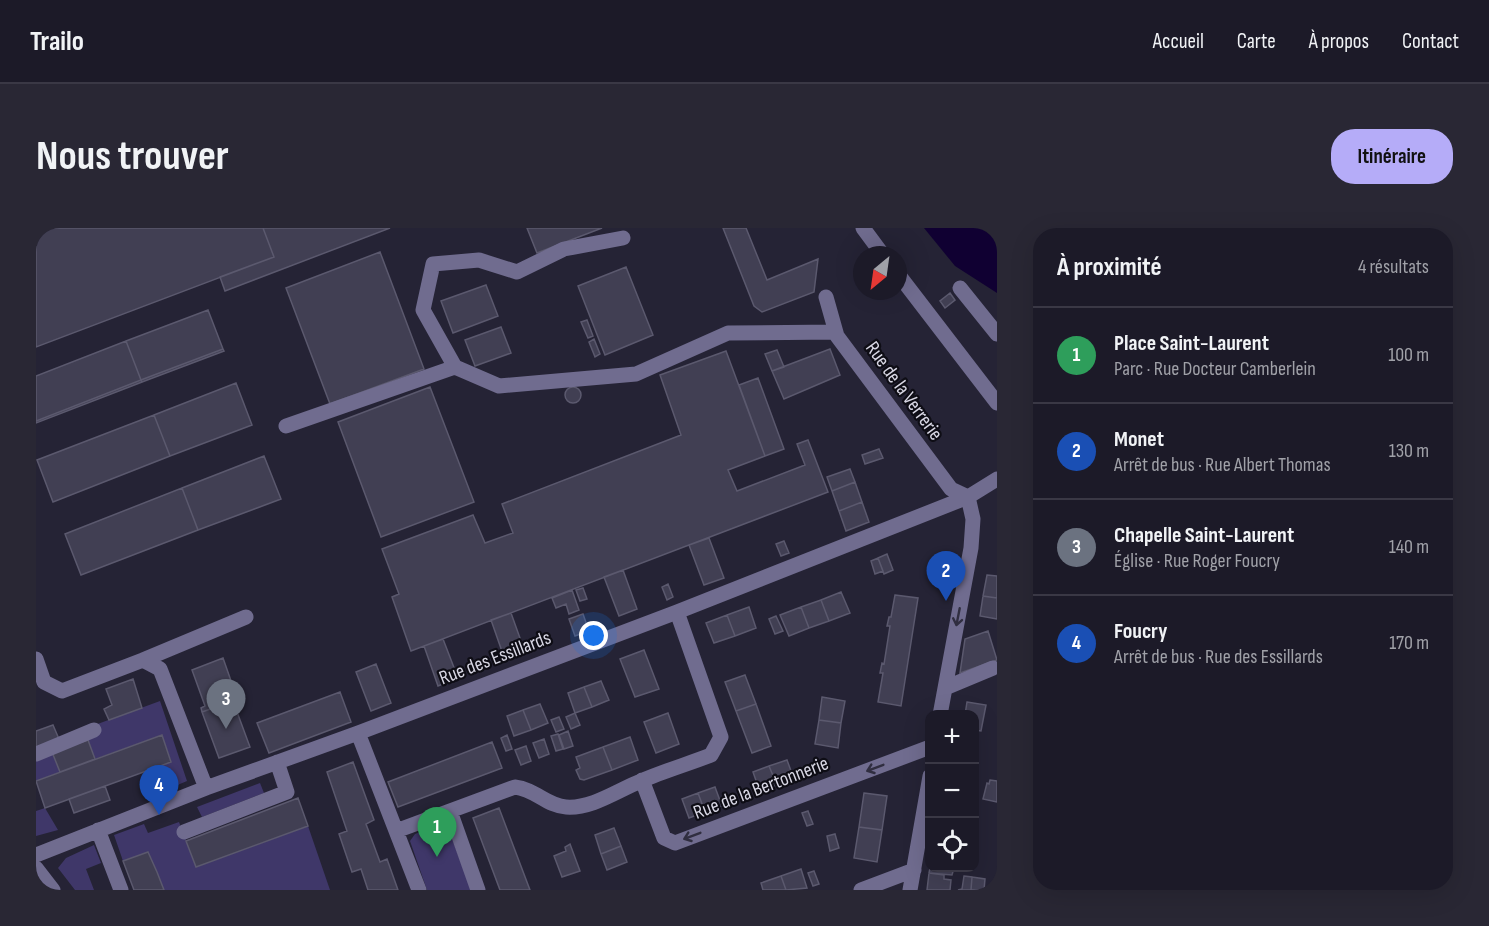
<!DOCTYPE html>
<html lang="fr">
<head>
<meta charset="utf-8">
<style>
	body { margin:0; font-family:"Sofia Sans Condensed",sans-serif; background:#292734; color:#f1f3f6 }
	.controls { position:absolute; right:18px; bottom:18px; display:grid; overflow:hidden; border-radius:12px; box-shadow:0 6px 24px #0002 }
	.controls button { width:54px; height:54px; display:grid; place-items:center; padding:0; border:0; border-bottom:2px solid #3a3845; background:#1c1a28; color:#f1f3f6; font:30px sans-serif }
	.compass { position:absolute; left:817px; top:18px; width:54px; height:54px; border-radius:50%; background:#1c1a28; box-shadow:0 6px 24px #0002; rotate:209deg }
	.you { position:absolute; left:558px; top:408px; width:21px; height:21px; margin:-15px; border:4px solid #fff; border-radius:50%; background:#1a73e8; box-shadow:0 0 0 9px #1a73e833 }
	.badge { display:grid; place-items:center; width:39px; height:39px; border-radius:50%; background:#b5acf8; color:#fff; font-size:20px; font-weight:700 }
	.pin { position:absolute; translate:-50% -50px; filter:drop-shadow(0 2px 3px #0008) }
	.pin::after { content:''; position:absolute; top:32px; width:21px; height:18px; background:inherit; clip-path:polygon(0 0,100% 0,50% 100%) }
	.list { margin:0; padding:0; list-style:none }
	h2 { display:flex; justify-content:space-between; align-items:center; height:78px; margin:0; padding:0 24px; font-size:26px }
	h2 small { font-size:20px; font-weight:400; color:#a0a1a8 }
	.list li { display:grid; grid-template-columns:39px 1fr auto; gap:18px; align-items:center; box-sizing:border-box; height:96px; padding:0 24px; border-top:2px solid #3a3845 }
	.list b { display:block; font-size:22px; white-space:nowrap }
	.list p { margin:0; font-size:20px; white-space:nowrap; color:#a0a1a8 }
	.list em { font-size:20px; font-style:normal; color:#a0a1a8 }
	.icon { flex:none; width:33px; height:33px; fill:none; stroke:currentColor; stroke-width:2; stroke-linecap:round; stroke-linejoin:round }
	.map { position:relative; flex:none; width:961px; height:662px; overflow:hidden; border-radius:24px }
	header { display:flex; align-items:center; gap:36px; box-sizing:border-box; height:84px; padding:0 30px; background:#1c1a28; border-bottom:2px solid #3a3845 }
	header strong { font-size:28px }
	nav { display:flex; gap:33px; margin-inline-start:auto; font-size:21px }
	.intro { display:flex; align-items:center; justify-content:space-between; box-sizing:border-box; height:144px; padding:0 36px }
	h1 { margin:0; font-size:42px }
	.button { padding:15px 27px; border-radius:24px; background:#b5acf8; color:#111; font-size:21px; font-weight:700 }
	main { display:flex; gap:36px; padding:0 36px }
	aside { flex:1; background:#1c1a28; border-radius:24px; box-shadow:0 6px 24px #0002 }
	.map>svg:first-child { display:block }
	.green { fill:#3f3769 }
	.water { fill:#100032 }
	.building { fill:#413f53; stroke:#5b596e; stroke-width:1.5 }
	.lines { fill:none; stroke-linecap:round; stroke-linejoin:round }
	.minor { stroke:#706c8f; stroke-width:15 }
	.oneway { stroke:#302e40 }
	.labels { text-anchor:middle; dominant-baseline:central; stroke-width:4.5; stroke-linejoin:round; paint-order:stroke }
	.street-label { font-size:20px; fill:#d8d7e4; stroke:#0e0d15 }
</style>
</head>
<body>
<header>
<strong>Trailo</strong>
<nav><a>Accueil</a><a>Carte</a><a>À propos</a><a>Contact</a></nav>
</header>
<div class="intro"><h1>Nous trouver</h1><a class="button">Itinéraire</a></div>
<main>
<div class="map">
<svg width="961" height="662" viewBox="0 0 961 662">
	<rect width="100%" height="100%" fill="#252335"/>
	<path class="green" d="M124 473 151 553 125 564 116 541 135 533 126 507 59 531 48 501Z
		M16 524 24 544 0 553V530Z
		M224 555 228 565 166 589 161 579Z
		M9 580 22 602 0 608V583Z
		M143 594 160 639 272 598 294 662H127L112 624 87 633 78 607 108 596 112 605Z
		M407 595 411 597 435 662H391L374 613 379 606Z
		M58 617 65 635 50 641 58 662H39L22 640 30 630Z"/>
	<path class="water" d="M888 0H953L961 10V65L919 38Z"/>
	<path class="building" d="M0 0H227L238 29 0 119Z
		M227 0H354L189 63 184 49 238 29Z
		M491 0H566L501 25Z
		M687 0H710L731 52 782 31 778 64 726 84 718 78Z
		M344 24 388 141 294 176 250 60Z
		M590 39 617 107 569 127 542 58Z
		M450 57 462 88 417 105 405 73Z
		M914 65 919 72 909 80 904 73Z
		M172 82 187 121 105 152 90 113Z
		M551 92 557 108 552 110 545 94Z
		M465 99 475 125 439 138 429 112Z
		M558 111 564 126 559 129 553 114Z
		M90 113 105 152 0 193V148Z
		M187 121 188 123 106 154 105 152Z
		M794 121 804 147 748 171 736 143Z
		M741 122 748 139 736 143 729 126Z
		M690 123 729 228 692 242 701 263 769 237 761 216 772 212 792 264 375 423 356 369 363 366 346 321 437 287 449 315 477 305 466 276 645 207 624 147Z
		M722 150 748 221 729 228 703 157Z
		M105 152 106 154 0 195V193Z
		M200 155 216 197 134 228 118 187Z
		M529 167a8 8 0 1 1 16 0a8 8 0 1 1-16 0Z
		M394 159 438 274 345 309 302 194Z
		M118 187 134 228 17 274 1 232Z
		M843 221 847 230 829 236 826 227Z
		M228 228 245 271 162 302 146 260Z
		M814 241 819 254 796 263 791 249Z
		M819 254 826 274 803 283 796 263Z
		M146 260 162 302 45 347 29 306Z
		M826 274 833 294 810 303 803 283Z
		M673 310 688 350 668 357 653 317Z
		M748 313 753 325 745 328 740 316Z
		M851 326 857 342 848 346 842 330Z
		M842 330 847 343 839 346 835 333Z
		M587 342 601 381 583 388 568 349Z
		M951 347 961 348V370L947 368Z
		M632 356 637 369 631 372 626 359Z
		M547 360 551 371 544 373 540 362Z
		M536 362 543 382 533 386 530 376 520 380 516 370Z
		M805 364 814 385 793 393 785 372Z
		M859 367 882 370 865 478 842 474 847 445H844L846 435 848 436 854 398H851L853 389H855Z
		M947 368 961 370V391L944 388Z
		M785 372 793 393 773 400 765 379Z
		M713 379 720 400 699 408 691 387Z
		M765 379 773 400 753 408 744 387Z
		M475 385 489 424 469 432 455 392Z
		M547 386 553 403 539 408 533 391Z
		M691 387 699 408 678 415 670 395Z
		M740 388 747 403 739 406 733 391Z
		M952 403 961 432 924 445 929 411Z
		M407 411 422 450 402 458 388 418Z
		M608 422 623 461 599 469 584 431Z
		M187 430 200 467 196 469 197 473 166 484 165 480 169 478 156 442Z
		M340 436 355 475 335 483 320 444Z
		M709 447 720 476 700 483 689 454Z
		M97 451 106 480 73 492 68 481 76 477 70 461Z
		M565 453 573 472 556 479 548 459Z
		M548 459 556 479 539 485 532 465Z
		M304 464 315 494 233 525 221 495Z
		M786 469 809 473 805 495 783 492Z
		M197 473 214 519 183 530 166 484Z
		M931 474 950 477 945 503 938 502V487H929Z
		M504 476 512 495 495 502 487 482Z
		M720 476 735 518 716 525 700 483Z
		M487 482 495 502 478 508 471 488Z
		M539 485 544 497 535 501 530 489Z
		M632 485 643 516 620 525 608 494Z
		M523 489 528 501 520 504 515 492Z
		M783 492 805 495 802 520 779 516Z
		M17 497 23 511 0 520V503Z
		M532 503 537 518 528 521 523 507Z
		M522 506 527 521 520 523 515 508Z
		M126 507 135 534 9 580 0 553Z
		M471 507 476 521 470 523 465 510Z
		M594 509 602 532 576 542 567 519Z
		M508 511 513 526 503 530 497 515Z
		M52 512 59 531 24 544 16 524Z
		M456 514 466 540 362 579 352 554Z
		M490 518 495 533 485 537 479 522Z
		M567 519 576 542 548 552 544 551 540 542 544 540 540 529Z
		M751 532 758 551 741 557 733 538Z
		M317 534 338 592 330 596 344 634 351 631 362 662H332L325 641 316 644 303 606 311 603 291 544Z
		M733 538 741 557 724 564 717 544Z
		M954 552 961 553V574L947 571 951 555 953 556Z
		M69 558 74 572 38 585 33 571Z
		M679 559 686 578 669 584 662 565Z
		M662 565 669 584 653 590 646 571Z
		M828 565 851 568 846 602 823 599Z
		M262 570 272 598 160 639 150 613Z
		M463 580 494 662H464L437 590Z
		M772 583 777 596 771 598 766 585Z
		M823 599 846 602 841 634 818 630Z
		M578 600 585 618 565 626 559 607Z
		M799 606 803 620 794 623 791 608Z
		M534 616 544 643 526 649 518 628 530 623 529 619Z
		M585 618 591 634 571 642 565 626Z
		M112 624 121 644 128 662H98L87 633Z
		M894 640H918L916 647 893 645Z
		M765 641 771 660 750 662 745 648Z
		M778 643 783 656 777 658 772 645Z
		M893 645 908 647V651L915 652 914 662H891Z
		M745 648 750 662H727L725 655Z
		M928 648 936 649 935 662H922L926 661Z
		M936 649 949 651 948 662H935Z"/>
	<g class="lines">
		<path class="minor" d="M827 0 847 27
			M587 10 528 21 481 44 443 32 397 36 387 82 419 139 463 158 600 146 692 105 800 104
			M862 46 961 175
			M924 60 961 106
			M790 69 801 108 915 261 932 269
			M250 198 419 139
			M0 431 8 454 26 463 107 432 124 441 170 560
			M107 432 210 389
			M909 460 957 440
			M904 487 935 320 937 291 932 269
			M322 505 383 662
			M0 526 58 502
			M606 552 628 610 639 615 894 519
			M414 583 442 662
			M62 602 85 662
			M360 603 479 559C499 561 511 578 530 579 556 581 582 562 605 553 628 543 652 536 675 527L685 509 641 384
			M148 604 251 564 241 534
			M0 627 170 560 322 505 641 384 932 269 961 251
			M0 640 17 662
			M825 662 878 642
			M874 662 894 548"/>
	</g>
	<defs><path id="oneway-shaft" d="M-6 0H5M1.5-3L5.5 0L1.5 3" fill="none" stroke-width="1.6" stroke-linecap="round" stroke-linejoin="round" transform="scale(1.5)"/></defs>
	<g class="oneway">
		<use href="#oneway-shaft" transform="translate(922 389) rotate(101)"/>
		<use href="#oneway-shaft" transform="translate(839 540) rotate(159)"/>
		<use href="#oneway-shaft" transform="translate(656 608) rotate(159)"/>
	</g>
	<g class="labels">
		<g class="street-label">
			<text transform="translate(868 163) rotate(54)">Rue de la Verrerie</text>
			<text transform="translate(459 430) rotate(-21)">Rue des Essillards</text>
			<text transform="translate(725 560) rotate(-21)">Rue de la Bertonnerie</text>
		</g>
	</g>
</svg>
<div class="controls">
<button>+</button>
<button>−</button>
<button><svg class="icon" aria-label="locate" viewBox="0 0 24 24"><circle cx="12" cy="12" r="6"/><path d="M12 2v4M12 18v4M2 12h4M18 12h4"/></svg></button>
</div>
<svg class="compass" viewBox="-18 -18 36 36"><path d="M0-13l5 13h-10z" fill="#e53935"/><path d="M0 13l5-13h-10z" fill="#a0a1a8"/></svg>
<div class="you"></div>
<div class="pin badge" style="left:401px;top:629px;background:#2e9e5b">1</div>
<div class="pin badge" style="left:910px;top:373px;background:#1a4fb4">2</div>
<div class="pin badge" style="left:190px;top:501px;background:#6b7280">3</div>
<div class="pin badge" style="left:123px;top:587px;background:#1a4fb4">4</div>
</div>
<aside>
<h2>À proximité<small>4 résultats</small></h2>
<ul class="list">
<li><span class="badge" style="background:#2e9e5b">1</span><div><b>Place Saint-Laurent</b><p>Parc · Rue Docteur Camberlein</p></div><em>100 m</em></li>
<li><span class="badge" style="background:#1a4fb4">2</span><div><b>Monet</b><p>Arrêt de bus · Rue Albert Thomas</p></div><em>130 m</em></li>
<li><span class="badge" style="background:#6b7280">3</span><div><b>Chapelle Saint-Laurent</b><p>Église · Rue Roger Foucry</p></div><em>140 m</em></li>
<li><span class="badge" style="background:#1a4fb4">4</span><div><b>Foucry</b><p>Arrêt de bus · Rue des Essillards</p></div><em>170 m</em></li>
</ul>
</aside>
</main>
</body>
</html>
